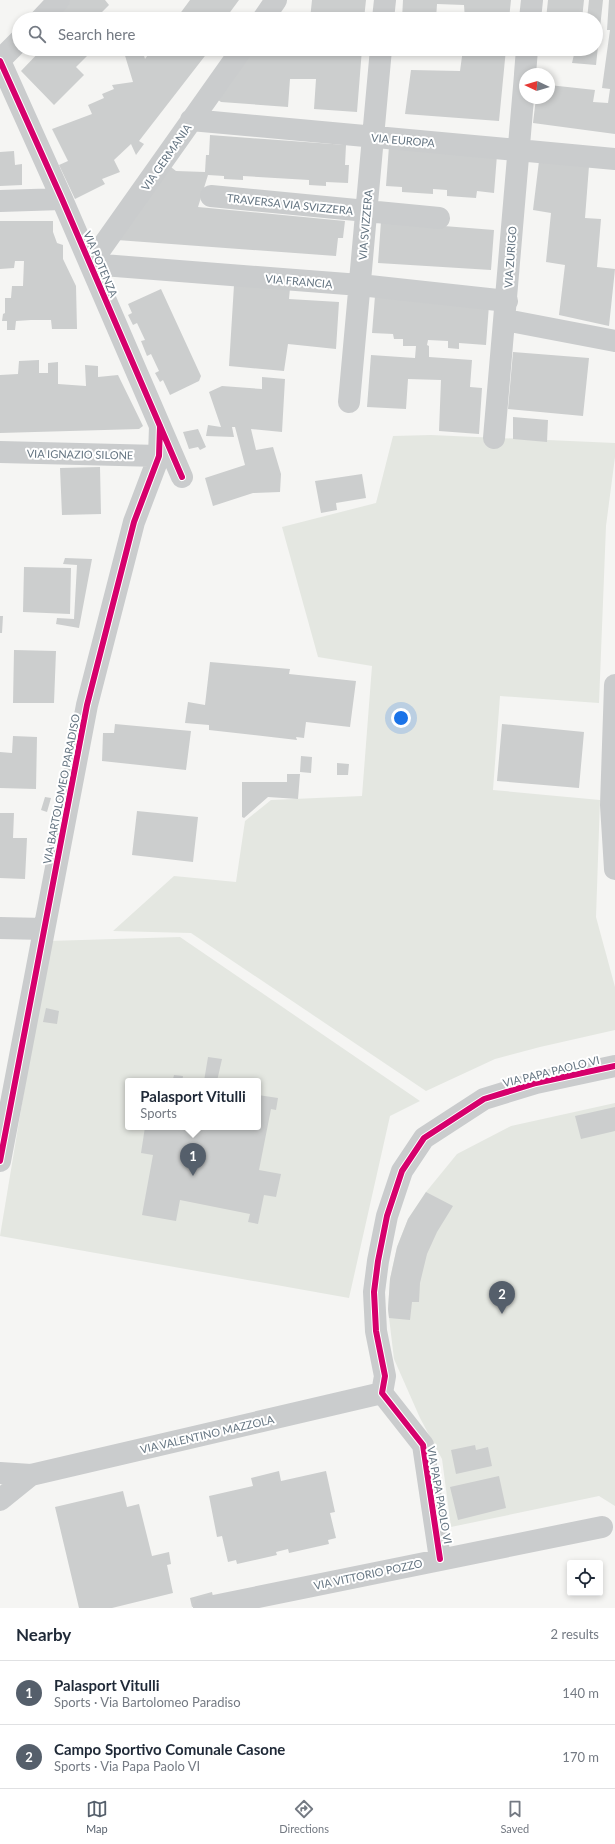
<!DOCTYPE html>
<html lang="en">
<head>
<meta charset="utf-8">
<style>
	body { margin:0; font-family:Lato,sans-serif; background:#f6f6f7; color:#1f2937 }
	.controls { position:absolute; right:12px; bottom:12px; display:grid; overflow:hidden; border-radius:4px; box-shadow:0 2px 6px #0003 }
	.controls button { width:36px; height:36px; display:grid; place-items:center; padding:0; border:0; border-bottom:1px solid #e0e1e3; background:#fff; color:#1f2937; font:20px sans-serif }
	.compass { position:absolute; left:519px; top:68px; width:36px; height:36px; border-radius:50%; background:#fff; box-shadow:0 2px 6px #0003; rotate:274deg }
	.you { position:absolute; left:401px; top:718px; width:14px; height:14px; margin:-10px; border:3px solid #fff; border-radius:50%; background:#1a73e8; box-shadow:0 0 0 6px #1a73e833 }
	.badge { display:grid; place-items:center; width:26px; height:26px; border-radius:50%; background:#555f6b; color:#fff; font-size:13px; font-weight:700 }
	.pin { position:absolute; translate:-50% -33px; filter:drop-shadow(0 1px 2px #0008) }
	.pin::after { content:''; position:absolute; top:21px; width:14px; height:12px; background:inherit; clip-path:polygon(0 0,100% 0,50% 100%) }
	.popup { position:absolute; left:125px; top:1078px; width:136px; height:52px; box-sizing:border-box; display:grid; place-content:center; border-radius:4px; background:#fff; filter:drop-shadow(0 1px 3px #0005); font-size:13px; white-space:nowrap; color:#747a83 }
	.popup b { font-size:15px; color:#1f2937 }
	.popup::after { content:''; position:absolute; left:50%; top:100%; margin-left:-8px; border:8px solid transparent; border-top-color:#fff }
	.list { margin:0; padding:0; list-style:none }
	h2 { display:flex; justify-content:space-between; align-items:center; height:52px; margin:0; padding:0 16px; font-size:17px }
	h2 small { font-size:13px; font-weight:400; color:#747a83 }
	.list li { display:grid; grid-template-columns:26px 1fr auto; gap:12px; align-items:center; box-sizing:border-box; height:64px; padding:0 16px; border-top:1px solid #e0e1e3 }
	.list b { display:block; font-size:15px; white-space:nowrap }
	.list p { margin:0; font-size:13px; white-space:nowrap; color:#747a83 }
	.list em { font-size:13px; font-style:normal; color:#747a83 }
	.icon { flex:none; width:22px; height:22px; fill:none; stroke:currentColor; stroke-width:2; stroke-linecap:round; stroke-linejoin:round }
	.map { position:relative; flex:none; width:615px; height:1608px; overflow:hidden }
	.search { position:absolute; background:#fff; box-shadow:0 2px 6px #0003; left:12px; right:12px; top:12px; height:44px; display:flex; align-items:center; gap:10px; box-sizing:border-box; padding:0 14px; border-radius:22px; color:#747a83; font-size:15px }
	.sheet { height:180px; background:#fff }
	nav { display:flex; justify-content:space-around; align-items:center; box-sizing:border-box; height:56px; border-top:1px solid #e0e1e3; background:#fff; font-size:11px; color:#747a83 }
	nav a { display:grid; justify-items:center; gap:2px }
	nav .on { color:#555f6b }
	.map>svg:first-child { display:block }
	.green { fill:#e4e7e1; fill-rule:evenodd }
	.building { fill:#cccece }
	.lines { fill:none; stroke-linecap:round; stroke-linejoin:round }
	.minor { stroke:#cacccd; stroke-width:22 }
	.cycleway-casing { stroke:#fff; stroke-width:8 }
	.cycleway { stroke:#d6006c; stroke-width:6 }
	.labels { text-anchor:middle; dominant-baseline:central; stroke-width:4; stroke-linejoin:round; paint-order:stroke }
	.street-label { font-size:11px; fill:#657582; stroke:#fff }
</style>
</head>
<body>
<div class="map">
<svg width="615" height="1608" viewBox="0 0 615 1608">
	<rect width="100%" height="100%" fill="#f5f5f3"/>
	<path class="green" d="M431 435 615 443V457L606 526 599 703 500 696 493 790 600 800 596 917 615 987V1030L540 1047 495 1059 426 1091 191 933 113 931 174 876 236 882 245 821 271 800 362 796 372 666 318 657 282 527 376 503 393 436Z
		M180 937 420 1101 390 1116 349 1298 0 1236 49 941ZM128 1081H258V1127H128Z
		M615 1103V1506L599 1496 451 1527 442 1459 420 1418 394 1359 388 1309 390 1279 397 1247 408 1219 426 1192 457 1154 511 1126Z"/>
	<path class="building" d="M68 0H105L109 5 102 12 107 19H50Z
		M190 0H239L225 19H176Z
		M312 0H366L364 19H310Z
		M403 0H511L509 19H465L464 5 437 4 436 19H402Z
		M548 0H584L582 19H546Z
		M589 0H603L596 65 572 63 575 50 584 51V49H596V19H587Z
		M609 0H615V134L533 123 536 98H549V85L595 90 593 102 608 103 610 89 602 88 610 30H607Z
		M42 49H94L76 67 84 75 54 105 21 71Z
		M123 49H142L145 59 150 52 147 49H204L208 52 139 141 144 144 136 155 131 144 114 160 120 172 102 179 105 184 75 199 59 165 68 161 52 129 92 114 88 105 104 98 102 94 114 89 112 85 133 82Z
		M251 49H362L357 112 314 109 316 79H290L288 107 221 102 217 99Z
		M463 49H506L499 121 405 114 411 70 460 71Z
		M210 135 346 145 345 165H349L348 183 326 182V186L309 185V180L243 176V180L224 179V176L208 175 198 207 345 221 343 238H338L336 256 117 240 167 164 176 171 205 172 206 155H209Z
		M389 146 497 155 494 193 477 191 476 198 447 196V190L433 189V194L402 192V187L386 186Z
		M14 151 15 165 22 164V185L0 186V152Z
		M539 161 589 166 585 218 601 219 597 267 615 269 609 326 559 315 565 265 546 262 551 213 533 210Z
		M0 221H53V232L57 243 63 245V259L76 286 77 329H52L51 320H31L16 321 15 330H7V321H2L3 314 5 313V298H11L12 286H23L24 261H15L14 268 0 269Z
		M381 221 494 230 491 270 378 263Z
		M234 285 290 288 289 299 339 302 336 349 288 344 284 371 229 366Z
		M161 289 201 376 199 381 170 395 163 380 160 382 155 373 159 371 151 354 147 356 141 341 145 340 137 323 133 325 128 315 132 313 128 304Z
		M375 296 489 305 486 345 459 343V349L448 348V341L428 340 427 345 429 346V357L472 360 470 387 482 388 479 434 439 431 441 380 408 379 406 409 367 407 371 355 415 358 416 346H403V339H394L393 334 372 333Z
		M513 352 589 358 583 416 508 409Z
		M39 360V373H48V363L58 362V384L86 386 85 365 98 366V377L118 375 143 426 139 429 0 433V375L18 374 19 361Z
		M262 377 285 379 282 432 251 429 256 450 273 447 281 474 280 492 253 493 213 506 205 478 245 465 235 427H232L234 437 206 436 208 425 221 427 209 392 222 386 262 389Z
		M513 417 548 420 547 442 513 439Z
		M198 429 206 447 200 450 198 447 189 449 183 432Z
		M100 467 101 514 62 515 60 468Z
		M362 474 366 498 336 503 337 510 321 513 315 481Z
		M65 558 92 559 79 628 56 624 57 618 74 619 77 565 63 564Z
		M24 567 71 568 70 614 23 612Z
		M0 616H3L2 633H0Z
		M14 650 56 651 54 703H13Z
		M210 662 290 669 289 674 356 681 350 727 306 722 304 738 296 737 297 740 209 730V725L185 723 188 702 205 705Z
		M115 724 191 731 186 770 102 761 103 733H114Z
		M502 724 584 732 579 788 497 781Z
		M13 736 37 737 36 789 0 788V752L12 753Z
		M301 756 312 757 311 773 300 772Z
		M337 763 349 764 348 775H337Z
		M287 774H300L298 799 268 797 244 818 242 817V782H287Z
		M45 797 51 798 47 812 41 810Z
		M137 811 198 817 193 862 132 855Z
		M0 813H14L13 838H27L25 879 0 878Z
		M46 1008 59 1011 57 1024 43 1022Z
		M208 1057 222 1059 217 1081H204Z
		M174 1075 183 1076 182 1081H165L166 1078 173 1079Z
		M258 1095 278 1098 276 1110 271 1109 259 1170 281 1174 276 1197 264 1195 258 1224 248 1222 250 1214 180 1200 176 1221 142 1215 153 1155 141 1153 145 1127H258Z
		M615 1107V1131L581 1139 575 1116Z
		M426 1192 453 1206 437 1232 427 1254 420 1283 419 1302H412L410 1320 389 1318 388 1309 390 1279 397 1247 408 1219Z
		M475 1445 476 1450 488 1447 492 1466 456 1474 451 1450Z
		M279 1471 281 1481 326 1471 335 1512 330 1513 336 1538 328 1540 329 1544 289 1553 288 1549 276 1552 277 1555 237 1564 236 1560 228 1562 222 1536 217 1537 209 1496 253 1486 251 1478Z
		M499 1476 506 1508 458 1520 450 1487Z
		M123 1491 127 1507 139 1504 152 1556 169 1552 171 1564 167 1565 173 1593 112 1608H79L55 1507Z
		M212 1592 214 1601 192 1607 190 1598Z"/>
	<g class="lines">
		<path class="minor" d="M41 19 59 0
			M263 19 276 0
			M383 19 385 0
			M530 19 532 0
			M0 60 19 41
			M0 61 62 199 182 477
			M525 74 527 49
			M191 120 615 159
			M211 196 439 218
			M0 201 62 199
			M90 264 360 285 507 301
			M90 264 242 49
			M505 320 615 341
			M349 402 381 49
			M494 438 525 75
			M0 452 159 456
			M615 685 611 805 615 869
			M0 928 44 929
			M0 1161 87 705 134 522 159 456 160 426
			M0 1473 31 1475 382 1393
			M0 1500 31 1475
			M440 1559 423 1445 382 1393 385 1376 376 1331 374 1292 378 1261 387 1216 402 1171 424 1138 484 1099 536 1083 615 1066
			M204 1608 602 1527"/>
		<defs>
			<path id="cycleway" d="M0 61 62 199 182 477
				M0 1161 87 705 134 522 159 456 160 426
				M440 1559 423 1445 382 1393 385 1376 376 1331 374 1292 378 1261 387 1216 402 1171 424 1138 484 1099 536 1083 615 1066"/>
		</defs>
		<use href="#cycleway" class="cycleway-casing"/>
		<use href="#cycleway" class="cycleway"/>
	</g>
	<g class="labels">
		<g class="street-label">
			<text transform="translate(403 140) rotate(5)">VIA EUROPA</text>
			<text transform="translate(166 157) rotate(-55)">VIA GERMANIA</text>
			<text transform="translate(290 204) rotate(6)">TRAVERSA VIA SVIZZERA</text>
			<text transform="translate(365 225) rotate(-85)">VIA SVIZZERA</text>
			<text transform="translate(510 257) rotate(-86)">VIA ZURIGO</text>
			<text transform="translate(101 264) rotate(67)">VIA POTENZA</text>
			<text transform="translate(299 281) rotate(5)">VIA FRANCIA</text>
			<text transform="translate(80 454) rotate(1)">VIA IGNAZIO SILONE</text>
			<text transform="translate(61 789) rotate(-79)">VIA BARTOLOMEO PARADISO</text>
			<text transform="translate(551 1071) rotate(-14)">VIA PAPA PAOLO VI</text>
			<text transform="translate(207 1434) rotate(-13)">VIA VALENTINO MAZZOLA</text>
			<text transform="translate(440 1495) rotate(80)">VIA PAPA PAOLO VI</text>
			<text transform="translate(368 1574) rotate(-12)">VIA VITTORIO POZZO</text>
		</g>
	</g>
</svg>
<div class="controls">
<button><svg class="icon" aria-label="locate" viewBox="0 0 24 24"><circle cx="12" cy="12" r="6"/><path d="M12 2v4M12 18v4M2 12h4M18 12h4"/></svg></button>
</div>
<svg class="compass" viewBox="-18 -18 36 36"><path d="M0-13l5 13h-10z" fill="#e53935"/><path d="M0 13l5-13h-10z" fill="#747a83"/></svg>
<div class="you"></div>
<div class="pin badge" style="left:193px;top:1176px">1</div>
<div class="popup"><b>Palasport Vitulli</b>Sports</div>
<div class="pin badge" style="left:502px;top:1314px">2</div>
<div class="search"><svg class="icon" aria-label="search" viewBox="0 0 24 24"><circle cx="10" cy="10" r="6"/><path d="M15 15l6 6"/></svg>Search here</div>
</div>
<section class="sheet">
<h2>Nearby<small>2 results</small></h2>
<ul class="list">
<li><span class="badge">1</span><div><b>Palasport Vitulli</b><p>Sports · Via Bartolomeo Paradiso</p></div><em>140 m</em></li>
<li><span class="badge">2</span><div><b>Campo Sportivo Comunale Casone</b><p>Sports · Via Papa Paolo VI</p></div><em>170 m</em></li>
</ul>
</section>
<nav>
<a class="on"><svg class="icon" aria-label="map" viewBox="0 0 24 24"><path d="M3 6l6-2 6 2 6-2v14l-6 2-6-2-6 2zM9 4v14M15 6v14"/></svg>Map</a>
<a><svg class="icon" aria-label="directions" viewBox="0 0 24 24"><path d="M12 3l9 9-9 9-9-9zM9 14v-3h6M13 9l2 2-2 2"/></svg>Directions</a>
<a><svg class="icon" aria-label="saved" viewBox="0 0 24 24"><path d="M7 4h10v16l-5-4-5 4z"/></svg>Saved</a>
</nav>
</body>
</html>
